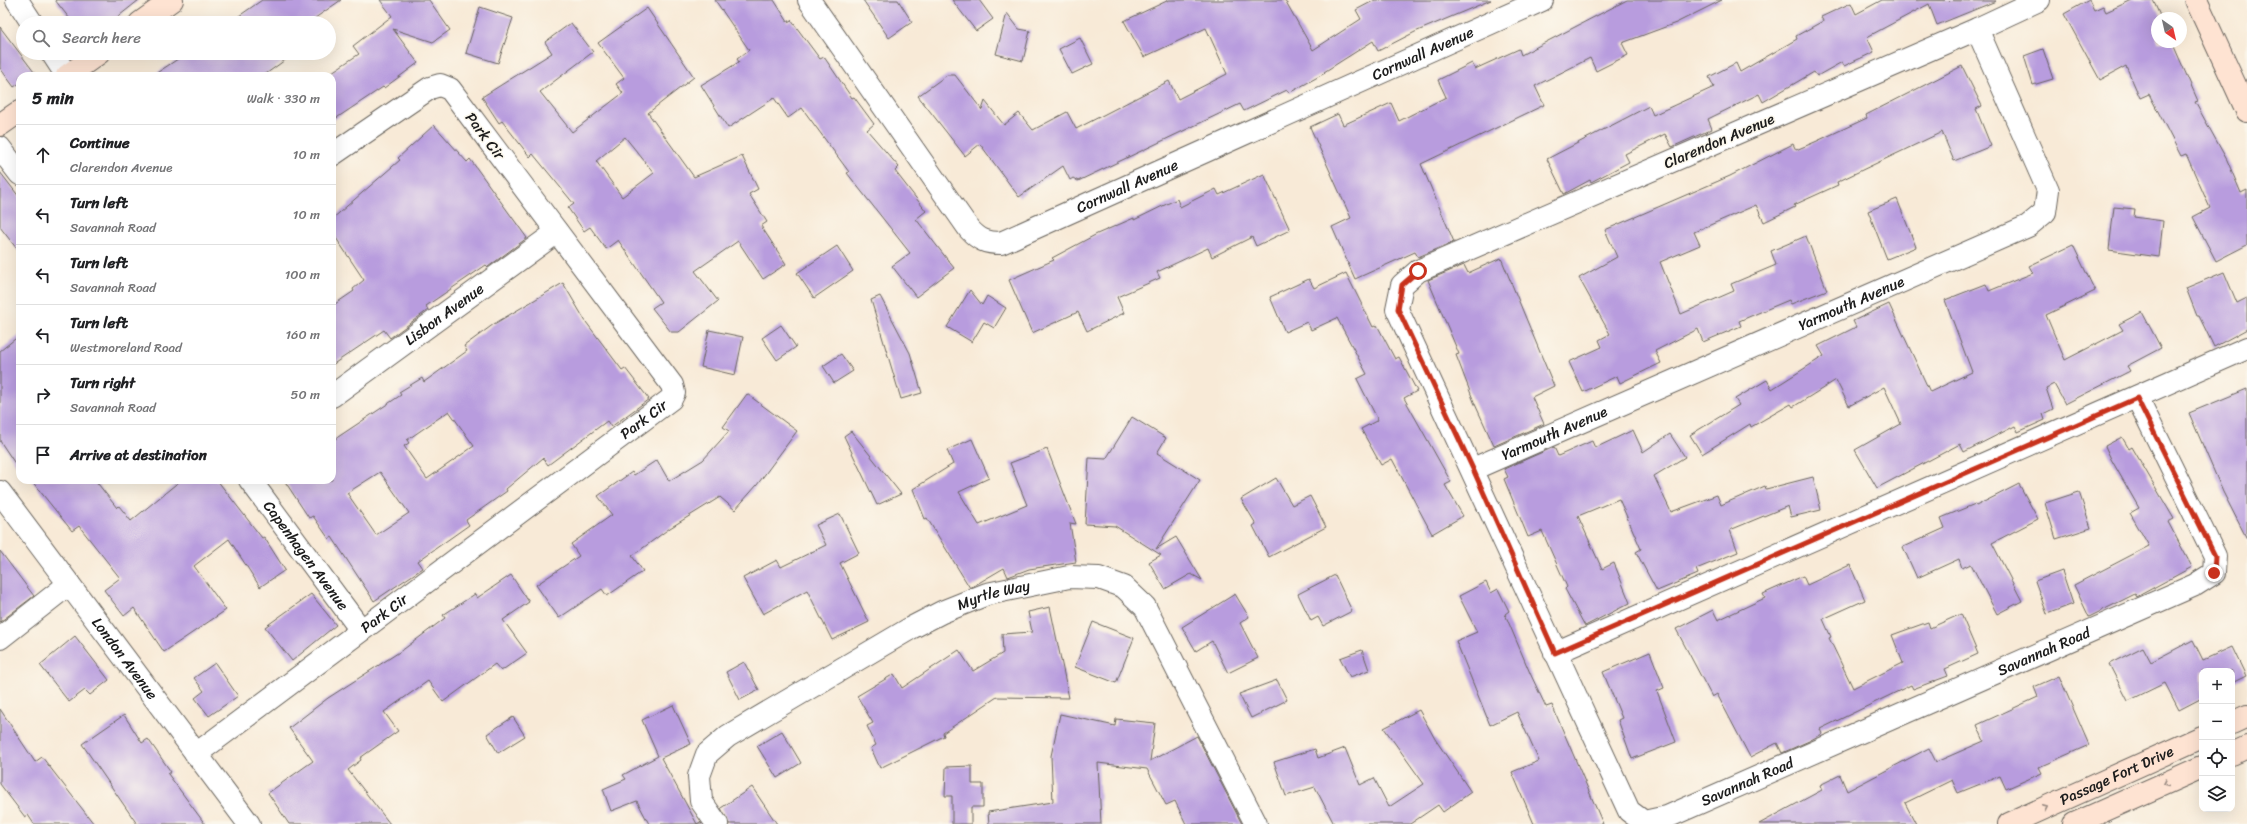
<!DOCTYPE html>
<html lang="en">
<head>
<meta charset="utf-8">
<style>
	body { margin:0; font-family:Sriracha,sans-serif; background:#f2f2f2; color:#202124 }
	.controls { position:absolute; right:12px; bottom:12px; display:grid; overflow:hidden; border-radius:8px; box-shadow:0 4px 16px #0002 }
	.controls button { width:36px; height:36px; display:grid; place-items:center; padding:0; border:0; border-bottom:1px solid #e0e0e0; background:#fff; color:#202124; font:20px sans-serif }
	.compass { position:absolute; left:2151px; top:12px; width:36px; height:36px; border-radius:50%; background:#fff; box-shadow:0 4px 16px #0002; rotate:146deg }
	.stop { position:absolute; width:12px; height:12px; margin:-9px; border:3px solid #c8321e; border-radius:50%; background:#fff }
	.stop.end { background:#c8321e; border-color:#fff; box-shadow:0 1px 4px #0008 }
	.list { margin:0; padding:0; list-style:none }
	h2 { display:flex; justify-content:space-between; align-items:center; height:52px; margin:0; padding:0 16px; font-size:17px }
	h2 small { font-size:13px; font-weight:400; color:#757577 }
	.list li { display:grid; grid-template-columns:26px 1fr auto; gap:12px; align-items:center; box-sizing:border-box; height:60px; padding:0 16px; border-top:1px solid #e0e0e0 }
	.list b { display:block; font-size:15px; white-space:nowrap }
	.list p { margin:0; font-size:13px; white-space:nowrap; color:#757577 }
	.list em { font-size:13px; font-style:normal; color:#757577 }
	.icon { flex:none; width:22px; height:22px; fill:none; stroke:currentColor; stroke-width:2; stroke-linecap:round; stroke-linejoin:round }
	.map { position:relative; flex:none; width:2247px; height:824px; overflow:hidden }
	.search { position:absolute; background:#fff; box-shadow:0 4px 16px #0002; left:16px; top:16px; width:320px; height:44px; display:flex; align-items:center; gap:10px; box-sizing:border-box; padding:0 14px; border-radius:22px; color:#757577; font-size:15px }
	.panel { position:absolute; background:#fff; box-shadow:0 4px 16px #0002; left:16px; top:72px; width:320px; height:412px; border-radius:12px }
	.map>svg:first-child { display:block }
	.building { fill:#b89cde; fill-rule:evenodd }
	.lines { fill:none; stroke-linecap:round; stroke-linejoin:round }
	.street-casing { stroke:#69645d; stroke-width:24 }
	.secondary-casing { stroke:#69645d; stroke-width:24 }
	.street { stroke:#fff; stroke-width:22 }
	.secondary { stroke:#fee3d2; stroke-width:22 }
	.oneway { stroke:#988980 }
	.route { stroke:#c8321e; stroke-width:5 }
	.labels { text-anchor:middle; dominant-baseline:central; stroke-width:3; stroke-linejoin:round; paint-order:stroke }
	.street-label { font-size:15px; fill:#1c1c1c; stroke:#fbf7ec }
</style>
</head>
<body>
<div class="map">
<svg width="2247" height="824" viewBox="0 0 2247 824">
	<rect width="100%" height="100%" fill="#fbf7ec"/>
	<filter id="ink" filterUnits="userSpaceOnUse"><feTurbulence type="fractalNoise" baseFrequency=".025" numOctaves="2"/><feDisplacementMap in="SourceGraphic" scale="8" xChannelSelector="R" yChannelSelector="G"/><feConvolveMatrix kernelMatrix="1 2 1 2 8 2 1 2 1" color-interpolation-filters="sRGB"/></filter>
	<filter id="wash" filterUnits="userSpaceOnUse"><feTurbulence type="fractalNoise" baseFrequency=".012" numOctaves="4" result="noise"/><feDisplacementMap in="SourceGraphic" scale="16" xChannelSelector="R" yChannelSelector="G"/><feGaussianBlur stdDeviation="0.9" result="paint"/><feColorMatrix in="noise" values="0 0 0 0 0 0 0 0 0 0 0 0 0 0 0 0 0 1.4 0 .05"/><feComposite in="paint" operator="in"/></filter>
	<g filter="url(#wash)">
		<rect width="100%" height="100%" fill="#f8ead7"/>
		<g id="blocks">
			<path class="building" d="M55 0H139L110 23H73Z
				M262 0H341L308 23H229Z
				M380 0H429L450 30 433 42 393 29 418 63 384 88 383 87 332 121V72L359 54 353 46 392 16Z
				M715 0H774L788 22 791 20 820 59 824 57 852 98 854 97 874 124 867 130 899 167 895 171 926 211 916 219 954 268 916 297 892 266 910 253 847 173 849 172 802 108 788 118 774 98 728 128 701 85 739 62 737 59 749 50Z
				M863 0H898L912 22 889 38Z
				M952 0H979L993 19 976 31Z
				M1169 0H1285L1313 50 1361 19 1356 10 1375 0H1491L1415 32 1378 51 1373 41 1324 72 1325 73 1289 93 1287 90 1244 111 1240 104 1078 181 1073 178 1070 180 1063 166 1019 197 980 144 965 156 918 96 947 75H955L982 110 985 101 1004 125 1019 113 1033 130 1067 112 1076 129 1169 81 1178 99 1227 74 1206 28 1144 57 1124 21Z
				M1627 0H1722L1676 23 1622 43 1628 55 1596 71 1590 58 1535 86 1544 105 1421 164 1454 242 1418 257 1415 252 1355 279 1332 227 1351 218 1310 127 1338 114 1343 125 1391 103 1399 121 1446 97 1438 80 1472 63 1475 69 1519 49 1521 55Z
				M1882 0 1996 1 1937 25 1929 4 1867 37 1874 52 1844 66 1842 62 1817 76 1814 72 1763 102 1759 94 1708 119 1712 129 1672 147 1665 134 1625 154 1629 162 1591 182 1590 180 1564 194 1547 159 1649 106 1653 115 1714 87 1709 77 1736 63 1740 72 1797 39 1796 36 1823 21 1821 17 1851 3 1856 14Z
				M2089 0 2094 10 2103 6 2106 12 2132 0H2153L2161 18H2157V42H2172L2198 101 2195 102 2227 160 2241 193 2247 190V245L2216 261 2193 217 2210 208 2186 154 2181 156 2149 94 2140 98 2126 66 2100 80 2064 14Z
				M480 7 513 18 498 63 466 53Z
				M647 8 694 77 648 113 694 177 742 156 758 189 749 194 767 222 761 226 786 264 763 279 738 241 695 271 718 301 679 332H671L652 308 661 302 618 240 606 249 590 227 584 231 568 208 574 204 533 154 530 157 502 121 499 123 482 97 552 53 545 42 571 23 593 52 540 92 572 132 623 93 616 84 624 78 598 43ZM625 137 654 173 622 197 596 161Z
				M1007 13 1019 29 1030 31 1023 61 996 54Z
				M0 27 34 72 29 76H20V83L14 87 0 68Z
				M1080 38 1093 64 1072 74 1059 49Z
				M2043 49 2053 79 2033 85 2024 56Z
				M187 53H291L292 55 263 76H152Z
				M1962 66 1982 106 1976 109 1991 146 1954 161 1942 132 1837 182 1838 185 1794 205 1795 207 1764 222 1756 205 1694 232 1700 245 1660 262 1681 314 1734 291 1731 284 1776 265 1771 251 1806 236 1827 290 1791 304 1789 300 1739 321 1741 326 1703 342 1698 329 1655 351 1661 363 1620 383 1617 376 1583 392 1569 362 1602 347 1599 340 1610 334 1579 278 1617 257 1605 230 1730 176 1793 144 1796 150 1815 142 1867 118 1866 115Z
				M434 125 467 162 470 159 527 238 488 267 486 265 426 306 428 310 390 338 384 330 332 365V306L354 291 353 289 364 280 332 232V219L400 160 398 158Z
				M0 172 20 198V253L0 227Z
				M1264 174 1290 230 1256 246 1252 237 1212 257 1208 248 1157 272 1160 278 1117 297 1124 313 1087 331 1078 312 1032 333 1009 280 1054 260 1052 258 1097 234 1134 218V220L1177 199 1180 207 1216 189 1219 195Z
				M1897 199 1916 247 1887 259 1868 211Z
				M2114 207 2135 209 2134 217 2163 221 2159 257 2109 250Z
				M2073 245 2095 291 2046 315 2065 360 2123 330 2119 324 2142 312 2161 348 2127 366 2130 371 2065 404 2054 384 2046 388 2053 409 2043 414 2045 420 2018 432 2015 426 1964 452 1960 444 1877 488 1855 450 1901 424 1884 387 1849 406 1836 380 1793 407 1791 404 1751 427 1750 424 1702 454 1690 435 1739 405 1735 399 1767 380 1772 389 1824 356 1818 346 1856 327 1853 321 1889 304 1930 392 1972 372 1945 300 1986 284 1989 291 2033 273 2029 266Z
				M837 246 853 271 814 298 797 273Z
				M1501 258 1554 386 1532 397 1544 424 1494 446 1474 402 1456 355 1459 354 1428 280 1464 265 1468 273Z
				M2224 272 2237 303 2247 298V329L2214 347 2199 316H2197L2186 288Z
				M1346 273 1373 327 1377 325 1395 359 1399 357 1417 391 1404 398 1451 482 1445 485 1463 516 1432 534 1392 459 1381 465 1361 429 1378 420 1357 379 1367 374 1337 318 1311 330 1307 322 1285 332 1270 297 1309 279 1314 288Z
				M563 283 586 322 622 370 625 368 649 399 611 427 607 421 548 465 543 458 506 489 507 491 466 520 469 525 418 561 423 568 374 601 332 537 329 539 313 516 309 518 284 480H332V441L401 395 399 392 422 378 424 382 467 351 464 346 494 324ZM449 411 474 446 427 479 404 446 409 443 407 440ZM380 472 409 513 376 535 347 493Z
				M970 290 982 305 987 296 1006 308 994 328 984 322 972 342 947 327Z
				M880 296 910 353 922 393 901 399 871 300Z
				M781 325 796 347 777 360 762 338Z
				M709 330 743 337 735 375 701 367Z
				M20 335V471L0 441V351Z
				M841 354 853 371 834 383 823 366Z
				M2247 389V539L2223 492 2189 413Z
				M747 394 797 431 757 485 735 510 720 497 670 528 632 556 643 571 607 596 602 589 559 618 536 585 579 556 571 544 612 515 598 496 632 472 634 475 657 460 669 481 703 460 729 431 723 427Z
				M1132 417 1166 438 1157 453 1200 480 1156 549 1176 537 1202 580 1191 574 1165 589 1149 562 1161 555 1115 526 1085 524 1089 458 1106 459Z
				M1633 430 1643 452 1670 434 1685 457 1654 476 1671 512 1717 495 1721 505 1765 486 1766 489 1813 477 1821 510 1791 517 1788 506 1730 530 1738 552 1696 569 1698 574 1657 591 1636 552 1641 549 1619 499 1578 516 1602 569 1614 563 1630 603 1585 626 1565 589 1567 587 1542 531 1528 537 1504 479 1508 477 1504 469 1554 447 1558 456 1592 441 1595 448Z
				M851 431 901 494 877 505 844 436Z
				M2122 437 2129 449 2132 447 2174 519 2168 522 2192 567 2142 594 2137 597 2135 594 2089 617 2074 585 2149 546 2130 513 2139 508 2111 459 2105 446Z
				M972 439 989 478 959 492 979 525 1027 505 1010 463 1047 449 1076 524 1070 523 1076 562 1029 569 1008 577 1004 568 970 588 927 518 925 519 913 489 953 464 947 450Z
				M1276 478 1292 505 1310 496 1326 527 1269 557 1253 526 1256 524 1241 499Z
				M31 480H95L117 508 119 506 131 521 181 480H217L262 538 264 537 285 570 260 587 229 539 194 566 226 610 164 652 134 608 124 616 104 590 120 578 79 526 72 531Z
				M2019 484 2038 519 1992 543 2022 601 1997 614 1971 564 1962 568 1959 559 1917 578 1903 547 1945 528 1941 518 1975 504 1976 506Z
				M2079 492 2091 528 2056 539 2045 503Z
				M840 514 859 553 840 563 869 622 832 640 807 590 763 614 743 578 777 560 781 567 826 545 816 525Z
				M0 551 34 596 0 622Z
				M1850 565 1865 600 1823 619 1831 637 1829 638 1853 688 1903 663 1892 635 1928 622 1930 628 1961 614 1978 654 1945 669 1948 676 1913 689 1911 685 1820 729 1822 734 1809 741 1782 753 1777 743 1750 757 1717 694 1712 697 1676 629 1713 610 1718 620 1765 598 1763 594 1803 576 1807 585Z
				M2062 571 2073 604 2047 614 2035 581Z
				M511 575 529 602 503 620 527 653 501 671 495 664 443 702 428 681 384 712 398 731 360 758 361 760 348 770 390 824H289L268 793 313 761 289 728 328 698 404 649 445 618 443 615 475 594 477 598Z
				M1335 575 1352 611 1323 626 1318 617 1311 621 1298 594Z
				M1486 582 1491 593 1498 589 1509 611 1505 614 1530 673 1546 707 1552 705 1603 824H1534L1512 772 1539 761 1517 712 1490 725 1456 641 1477 632 1459 596Z
				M311 594 336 625 292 661 265 627Z
				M1235 594 1249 617 1240 623 1258 658 1228 673 1212 641 1196 651 1182 627Z
				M1050 607 1069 698 997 697 943 733 944 736 880 768 871 748 876 745 867 726 873 723 857 696 894 674 902 688 959 650 973 671 1003 653 1002 634 1032 632 1028 612Z
				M1093 622 1134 638 1116 683 1075 667Z
				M75 636 109 680 90 695 85 690 69 702 40 665Z
				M2193 640 2203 660 2232 647 2246 676 2232 683V671H2202V698L2179 710 2165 683 2128 701 2109 664 2143 647 2151 662Z
				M1362 650 1369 670 1350 677 1340 658Z
				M1650 652 1664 688 1657 691 1676 742 1632 759 1618 720 1622 718 1603 672Z
				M744 662 759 690 740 700 726 672Z
				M215 663 238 696 209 716 195 698 204 691 194 678Z
				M2059 676 2089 745 2039 767 2042 773 2006 789 2000 776 1958 793 1952 780 1905 803 1916 824H1759L1822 790 1820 785 1840 775 1847 791 1929 748 1936 762 1984 741 1977 725 2038 697 2034 687Z
				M1277 680 1287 700 1251 718 1239 694Z
				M673 705 691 744 661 758 697 824 700 822 702 824H649L637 801 611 811 603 789 626 779 623 775 658 756 642 720Z
				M0 709 35 762 42 757 94 824H34L28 815 25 817 0 784Z
				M1419 710 1435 739 1471 792 1443 812 1438 805 1410 824H1334L1315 787 1286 796 1274 762 1315 749 1318 758 1345 748 1360 785 1374 778 1389 807 1424 784 1384 728Z
				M1060 714 1115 726 1116 719 1155 723 1150 761 1197 736 1242 824H1186L1175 801 1166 805 1147 769 1098 763 1101 824H989L988 812 1053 802 1051 756Z
				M124 715 142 743 148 739 171 772 168 774 205 824H137L82 744Z
				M513 717 525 736 498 753 487 734Z
				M782 731 801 763 777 778 757 746Z
				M972 766V784H983V807H971V824H952V796H945L946 767Z
				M752 787 777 824H729L721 808Z"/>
		</g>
	</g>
	<g filter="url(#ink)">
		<use href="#blocks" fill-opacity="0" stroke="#69645d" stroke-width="1"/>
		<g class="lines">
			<defs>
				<g id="street">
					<path d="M17 0 32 23"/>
					<path id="s1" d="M809 0 969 229C979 240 986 243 1001 243L1542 0"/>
					<path id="s2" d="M2039 0 1977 29 1418 271 1402 285 1397 309 1629 811 1644 822 1667 817 2195 585 2214 573 2215 556 2137 397"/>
					<path d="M52 53 67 76"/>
					<path d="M0 148 20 174"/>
					<path id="s3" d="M332 396 557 232"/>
					<path id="s4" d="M1473 469 2028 226 2045 212 2048 190 1977 29"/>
					<path id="s5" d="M250 480 361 630"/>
					<path id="s6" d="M0 492 249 824"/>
					<path d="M0 638 69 584"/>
					<path d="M1555 653 2247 348"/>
					<path id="s7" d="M196 754 671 399 674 393 672 385 450 89 440 85 430 88 332 155"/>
					<path id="s8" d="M717 824 701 801 699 776 707 754 728 736 911 628 942 612 987 594 1069 577 1099 578 1124 587 1145 607 1256 824"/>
				</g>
				<g id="secondary">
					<path d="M2196 0 2247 111"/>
					<path d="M140 23 172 0"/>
					<path d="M67 76 99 53"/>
					<path d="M0 125 20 111"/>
					<path d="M2232 723 2247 716"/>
					<path d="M2232 754 2247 747"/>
					<path id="s9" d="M2009 824 2202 737"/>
					<path d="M2074 824 2202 767"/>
				</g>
			</defs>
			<use href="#street" class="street-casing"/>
			<use href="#secondary" class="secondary-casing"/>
			<use href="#street" class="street"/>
			<use href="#secondary" class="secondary"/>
		</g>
		<defs><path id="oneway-chevron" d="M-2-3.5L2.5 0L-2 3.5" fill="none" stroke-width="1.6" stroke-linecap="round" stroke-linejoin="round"/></defs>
		<g class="oneway">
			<use href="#oneway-chevron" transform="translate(2166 783) rotate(156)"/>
			<use href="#oneway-chevron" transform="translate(2045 808) rotate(-24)"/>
		</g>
	</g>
	<g class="lines" filter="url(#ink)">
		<path class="route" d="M1418 271 1402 285 1398 309 1473 469 1555 653 2137 398 2215 556 2214 573"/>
	</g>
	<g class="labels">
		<g class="street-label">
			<text stroke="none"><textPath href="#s1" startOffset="778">Cornwall Avenue</textPath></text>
			<text transform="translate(485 136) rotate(53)">Park Cir</text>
			<text transform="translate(1719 141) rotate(-23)">Clarendon Avenue</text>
			<text stroke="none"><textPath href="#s1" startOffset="454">Cornwall Avenue</textPath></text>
			<text stroke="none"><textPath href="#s4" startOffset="413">Yarmouth Avenue</textPath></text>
			<text stroke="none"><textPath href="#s3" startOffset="139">Lisbon Avenue</textPath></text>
			<text stroke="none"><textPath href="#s7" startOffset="559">Park Cir</textPath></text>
			<text stroke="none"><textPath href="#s4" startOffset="89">Yarmouth Avenue</textPath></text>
			<text stroke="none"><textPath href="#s5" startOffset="94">Capenhagen Avenue</textPath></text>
			<text stroke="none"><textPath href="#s8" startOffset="406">Myrtle Way</textPath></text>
			<text stroke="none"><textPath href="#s7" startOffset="235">Park Cir</textPath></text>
			<text stroke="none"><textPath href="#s2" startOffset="1730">Savannah Road</textPath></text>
			<text stroke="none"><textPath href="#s6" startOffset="208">London Avenue</textPath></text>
			<text stroke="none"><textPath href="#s9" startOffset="118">Passage Fort Drive</textPath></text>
			<text stroke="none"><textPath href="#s2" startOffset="1406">Savannah Road</textPath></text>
		</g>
	</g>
</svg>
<div class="controls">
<button>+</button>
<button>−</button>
<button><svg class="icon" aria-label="locate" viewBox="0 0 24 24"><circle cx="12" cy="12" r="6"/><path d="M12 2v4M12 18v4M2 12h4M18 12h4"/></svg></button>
<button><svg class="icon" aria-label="layers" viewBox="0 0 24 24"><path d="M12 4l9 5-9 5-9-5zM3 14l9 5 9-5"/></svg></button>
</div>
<svg class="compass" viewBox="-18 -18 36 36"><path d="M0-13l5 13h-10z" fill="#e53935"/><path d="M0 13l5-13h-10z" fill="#757577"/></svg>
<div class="stop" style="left:1418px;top:271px"></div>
<div class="stop end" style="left:2214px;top:573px"></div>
<div class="search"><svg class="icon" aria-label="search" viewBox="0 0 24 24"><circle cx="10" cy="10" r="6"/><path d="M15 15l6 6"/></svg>Search here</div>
<section class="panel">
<h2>5 min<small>Walk · 330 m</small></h2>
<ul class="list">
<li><svg class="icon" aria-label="ahead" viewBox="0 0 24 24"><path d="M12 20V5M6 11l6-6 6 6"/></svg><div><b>Continue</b><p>Clarendon Avenue</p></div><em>10 m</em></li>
<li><svg class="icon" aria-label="left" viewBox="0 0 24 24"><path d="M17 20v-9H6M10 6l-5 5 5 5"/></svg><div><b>Turn left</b><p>Savannah Road</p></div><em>10 m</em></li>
<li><svg class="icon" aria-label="left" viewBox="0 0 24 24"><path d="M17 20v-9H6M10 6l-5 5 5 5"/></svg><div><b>Turn left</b><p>Savannah Road</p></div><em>100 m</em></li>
<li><svg class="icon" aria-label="left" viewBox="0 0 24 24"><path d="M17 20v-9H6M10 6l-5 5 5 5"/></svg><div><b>Turn left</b><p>Westmoreland Road</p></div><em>160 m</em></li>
<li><svg class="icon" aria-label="right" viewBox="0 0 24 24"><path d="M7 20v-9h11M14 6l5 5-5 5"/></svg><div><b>Turn right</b><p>Savannah Road</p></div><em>50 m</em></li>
<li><svg class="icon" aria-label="arrive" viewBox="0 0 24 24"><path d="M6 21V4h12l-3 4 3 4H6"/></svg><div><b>Arrive at destination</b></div></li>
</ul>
</section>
</div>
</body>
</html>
